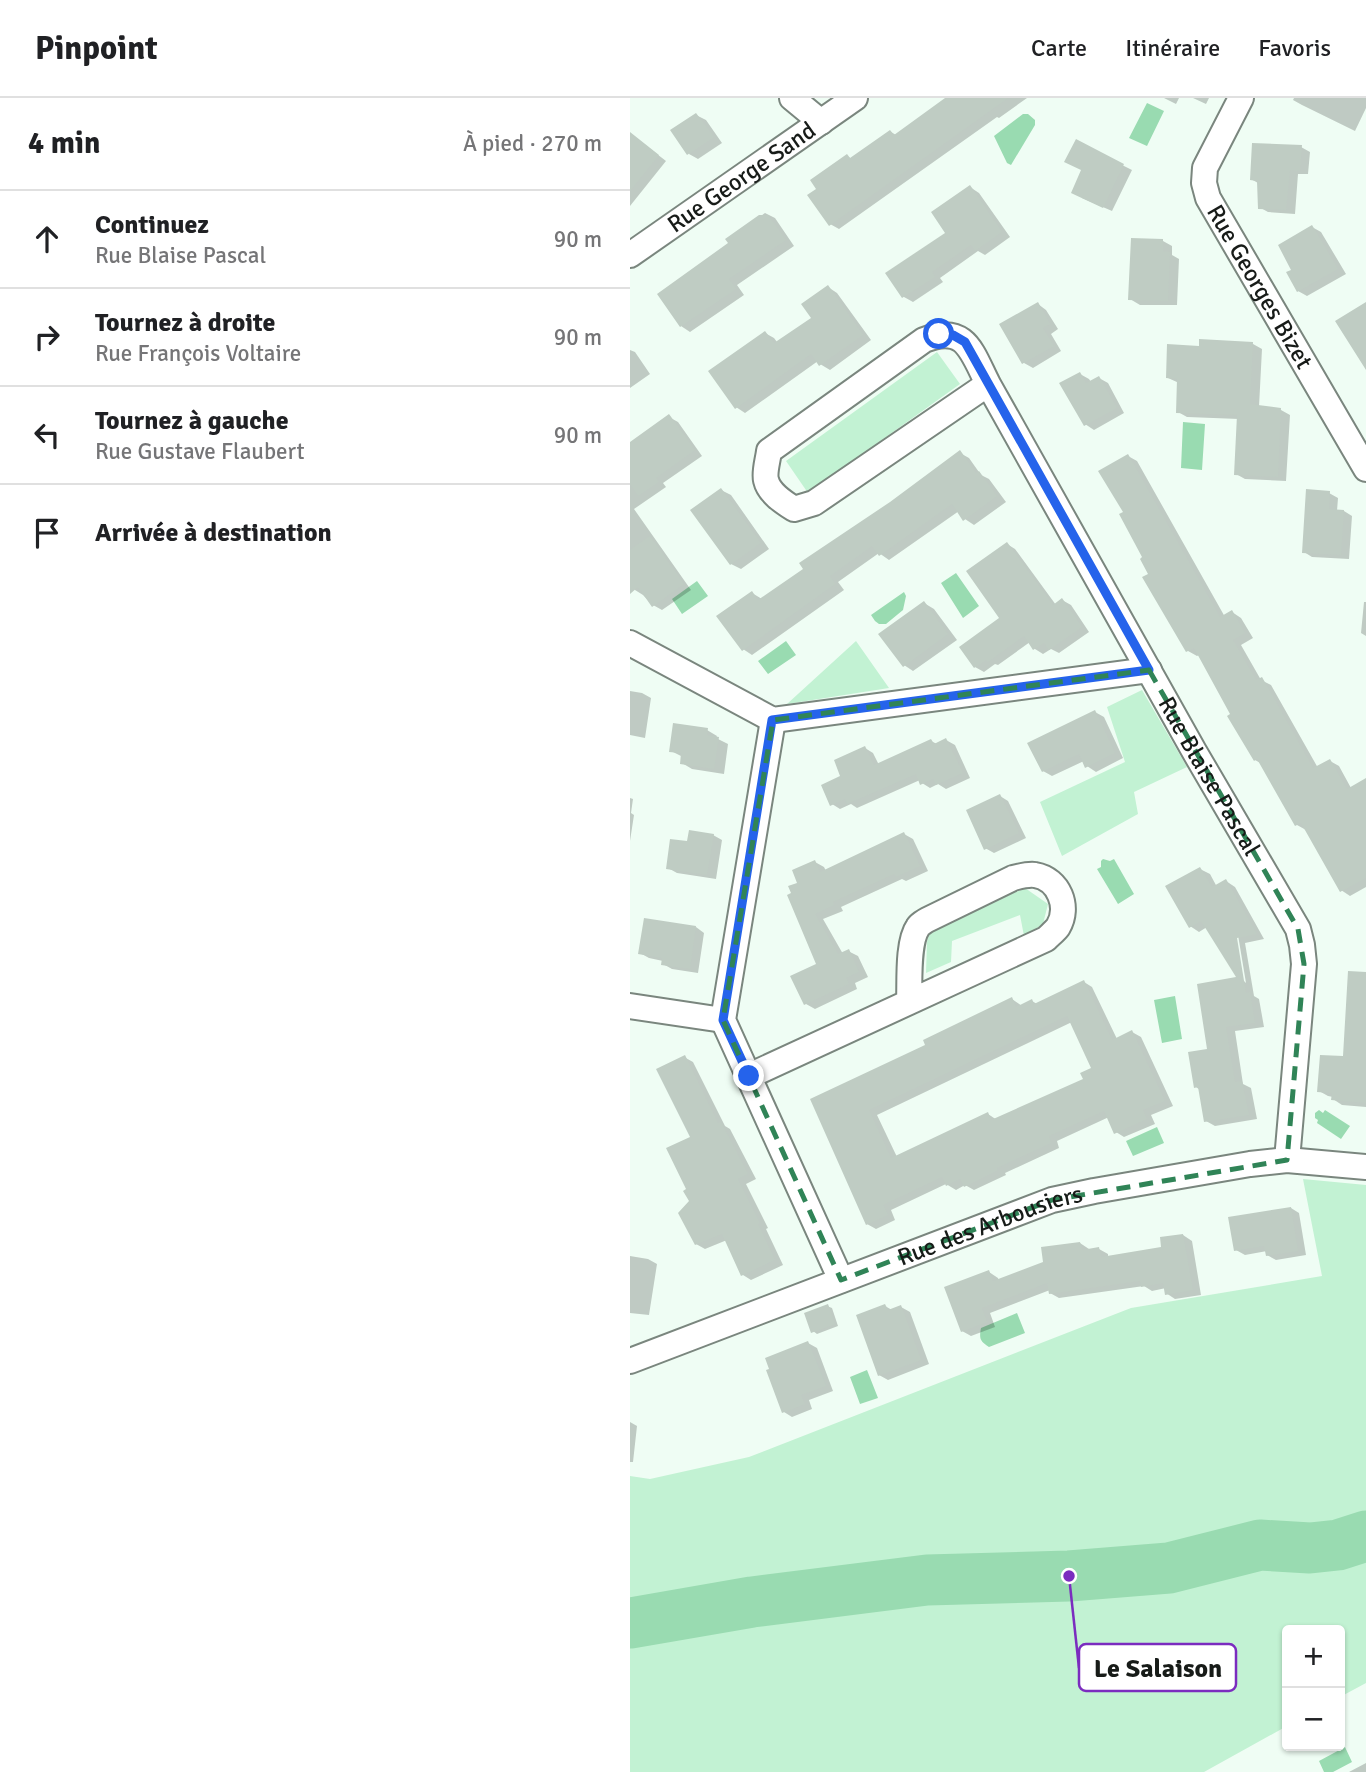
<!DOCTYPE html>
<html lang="fr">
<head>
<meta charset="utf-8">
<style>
	body { margin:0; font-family:Signika,sans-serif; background:#f6f6f6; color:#202124 }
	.controls { position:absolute; right:21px; bottom:21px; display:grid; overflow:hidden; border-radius:7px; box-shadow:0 2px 5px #0004 }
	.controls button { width:63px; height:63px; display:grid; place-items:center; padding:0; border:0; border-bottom:2px solid #e0e0e0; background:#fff; color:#202124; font:35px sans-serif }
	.stop { position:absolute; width:21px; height:21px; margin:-16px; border:5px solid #2563eb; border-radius:50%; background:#fff }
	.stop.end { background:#2563eb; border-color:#fff; box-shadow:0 2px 7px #0008 }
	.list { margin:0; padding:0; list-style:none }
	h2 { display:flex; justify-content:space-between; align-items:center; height:91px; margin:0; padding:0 28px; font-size:30px }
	h2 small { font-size:23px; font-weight:400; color:#757577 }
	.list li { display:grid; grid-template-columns:46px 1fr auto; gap:21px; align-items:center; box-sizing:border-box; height:98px; padding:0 28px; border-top:2px solid #e0e0e0 }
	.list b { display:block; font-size:26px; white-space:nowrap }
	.list p { margin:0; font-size:23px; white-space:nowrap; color:#757577 }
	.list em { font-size:23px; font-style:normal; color:#757577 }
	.icon { flex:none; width:38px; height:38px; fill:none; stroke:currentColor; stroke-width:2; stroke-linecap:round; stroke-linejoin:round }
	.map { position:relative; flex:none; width:736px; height:1674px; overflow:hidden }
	header { display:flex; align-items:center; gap:42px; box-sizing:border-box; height:98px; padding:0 35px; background:#fff; border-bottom:2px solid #e0e0e0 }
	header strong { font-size:33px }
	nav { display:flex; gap:38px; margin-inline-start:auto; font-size:24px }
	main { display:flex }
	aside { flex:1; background:#fff }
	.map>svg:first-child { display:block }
	.green { fill:#c2f2d3 }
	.water { fill:#99dbb1 }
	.shadow { fill:#0003; fill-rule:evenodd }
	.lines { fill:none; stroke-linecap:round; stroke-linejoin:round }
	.river { stroke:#99dbb1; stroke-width:51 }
	.building { fill:#bfccc3; fill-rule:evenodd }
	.minor-casing { stroke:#7a867e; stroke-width:28 }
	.minor { stroke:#fff; stroke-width:24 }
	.route { stroke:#2563eb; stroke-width:9 }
	.marked { fill:none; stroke:#308457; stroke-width:5; stroke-dasharray:14 9; stroke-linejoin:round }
	.labels { text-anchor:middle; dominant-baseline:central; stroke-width:7; stroke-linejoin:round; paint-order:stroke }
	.street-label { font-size:24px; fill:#171b18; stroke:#fff }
	.leader { fill:none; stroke:#7b2cbf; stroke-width:2.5 }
	.callout-dot { fill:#7b2cbf; stroke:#fff; stroke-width:2.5 }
	.callout { fill:#fff; stroke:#7b2cbf; stroke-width:2.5 }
	.callout-label { font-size:26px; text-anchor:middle; font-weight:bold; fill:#171b18 }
</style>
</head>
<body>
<header>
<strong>Pinpoint</strong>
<nav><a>Carte</a><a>Itinéraire</a><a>Favoris</a></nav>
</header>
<main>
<aside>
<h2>4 min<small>À pied · 270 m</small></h2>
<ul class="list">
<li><svg class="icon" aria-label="ahead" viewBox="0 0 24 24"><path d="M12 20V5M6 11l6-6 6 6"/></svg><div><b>Continuez</b><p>Rue Blaise Pascal</p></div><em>90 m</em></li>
<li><svg class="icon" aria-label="right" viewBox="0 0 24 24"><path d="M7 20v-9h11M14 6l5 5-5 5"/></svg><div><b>Tournez à droite</b><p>Rue François Voltaire</p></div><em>90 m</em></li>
<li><svg class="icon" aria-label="left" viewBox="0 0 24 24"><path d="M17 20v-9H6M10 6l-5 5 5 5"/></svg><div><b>Tournez à gauche</b><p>Rue Gustave Flaubert</p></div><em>90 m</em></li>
<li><svg class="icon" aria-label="arrive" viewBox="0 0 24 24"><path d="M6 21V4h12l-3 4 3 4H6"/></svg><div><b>Arrivée à destination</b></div></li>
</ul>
</aside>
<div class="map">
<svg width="736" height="1674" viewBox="0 0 736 1674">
	<rect width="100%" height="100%" fill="#effdf4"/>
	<path class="green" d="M307 254 330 286 178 395 156 363Z
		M226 543 259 590 157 606Z
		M512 592 557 669 504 694 508 716 432 758 410 704 495 664 477 609Z
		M395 790 418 806 413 826 394 838 390 817 322 843 321 864 296 875 297 844 300 832Z
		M673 1081 736 1087V1585L710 1599V1532H657V1628L574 1674H0V1378L20 1381 119 1359 501 1210 692 1178Z"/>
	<path class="water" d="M517 5 534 13 517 48 499 40Z
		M393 16H398L405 22V27L381 67 377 65 364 38Z
		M553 324 575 326 572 372 551 370Z
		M326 475 349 508 333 520 311 485Z
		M67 483 78 498 52 516 42 501Z
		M274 494 276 498 273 512 256 526H249L245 523 241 517Z
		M156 543 166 557 138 576 128 563Z
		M473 761 480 763 484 761 504 796 488 806 467 771 471 769V763Z
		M545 898 552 941 532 945 524 902Z
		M689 1012 693 1015 695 1012 720 1028 711 1041 687 1025 688 1022 685 1020V1015Z
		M527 1029 534 1045 503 1058 496 1043Z
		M387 1215 395 1235 359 1249C350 1243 349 1241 351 1230Z
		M237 1272 248 1300 230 1306 220 1279Z
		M715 1649 722 1664 703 1674H694L689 1663Z"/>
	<path class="shadow" d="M326 0H397L369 20 367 19 209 131 200 126 188 91 217 58 222 61 261 34 266 37Z
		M534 0H549L546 6Z
		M563 0H579L576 6Z
		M664 0H736V10L725 33 672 7 663 2Z
		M66 17 76 22 92 45 68 61 59 56Z
		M0 44 14 46 36 63 0 108Z
		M446 44 502 72 482 113 452 100 453 72Z
		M671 49 680 54 678 76H668L665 116 638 114 629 109 628 85 621 81Z
		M340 89 349 95 380 139 355 157 348 153 310 180 313 184 283 204 274 199 257 175 317 135Z
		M135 115 145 120 164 148 107 187 114 197 60 234 51 228 101 145 98 141Z
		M682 129 691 134 716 176 677 198 668 193 663 172Z
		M533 143 542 148V157L549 161 547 207H510L500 201Z
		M198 189 207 195 241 242 200 272 190 266 188 263 115 315 106 309 135 235 144 240 147 244 184 220Z
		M408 206 416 212 428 231 421 236 431 253 403 270 394 265Z
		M571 243 623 246 632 251 629 309 651 312 660 317 656 383 615 381 606 376 609 321 557 319 548 314 549 285 538 280 571 250Z
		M0 252 5 254 20 276 0 290Z
		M450 276 459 281 461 284 469 280 478 285 494 315 464 332 455 326Z
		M39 319 48 324 72 358 33 385 36 389 4 411 61 492 32 512 23 507 13 497 5 492 0 485V362Z
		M330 355 339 360 351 377 359 381 376 404 344 427 335 421 329 413 259 462 249 455 208 484 214 492 122 557 113 551 122 495 132 501 175 472Z
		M498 358 507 363 595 519 602 514 611 520 623 540 611 547 631 582 641 587 688 670 700 663 709 668 721 690 736 682V789L720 798 711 792 676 732 667 727 632 666 625 662 603 617 569 557 567 558 558 553 521 476 495 415Z
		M91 392 101 397 139 451 111 471 101 466Z
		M699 395 708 400 707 413H714L722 418 719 461 682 459 674 454Z
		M377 446 385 451 426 507 432 502 441 507 459 534 429 555 421 551 413 556 405 551 400 544 368 567 365 566 354 574 345 569 371 521Z
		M734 504H736V538L731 535Z
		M294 505 304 511 327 542 283 573 274 567Z
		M0 593 12 595 21 600 15 640 0 637Z
		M465 614 474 619 493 660 466 674 457 668 454 663 422 678 413 673Z
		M77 632 87 638 86 640 98 646 94 676 62 671 52 665 53 659 41 653Z
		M316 642 325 647 340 680 316 691 308 686 300 690 292 685 290 682 227 710 221 706 210 711 202 706 213 678 235 650 243 655 249 667 301 643 307 646Z
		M370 698 378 703 396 740 364 755 355 750Z
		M0 700 3 701 1 715 4 717 0 743Z
		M274 736 283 741 298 773 276 783 272 781 211 809 213 813 193 821 213 856 218 853 228 858 238 879 225 885 227 891 185 911 176 906 188 867 169 786 185 764 194 769 196 773Z
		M83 737 92 742 86 781 47 775 38 770 59 744Z
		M570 771 580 776 587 789 596 783 605 789 634 841 615 845 624 898 629 901 634 929 605 933 613 986 621 990 627 1021 585 1028 576 1023 570 992 566 989 579 952 609 880 577 829 569 834 560 828ZM607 831 616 885 611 880 603 832Z
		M66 829 74 835 68 875 42 871 33 866V863L19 860 10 855Z
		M454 884 462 889 487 941 502 934 511 939 543 1008 521 1017 525 1026 494 1039 486 1034 479 1019 427 1043 429 1050 375 1075 376 1077 344 1092 335 1087 326 1092 316 1086 261 1112 265 1122 246 1131 237 1126 182 1002 297 947 382 901 392 908 402 903 407 906ZM442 924 464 971 455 982 367 1022 358 1016 267 1059 247 1017Z
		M736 888V1009L712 1007 703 1001V999L698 998 689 993 714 960Z
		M54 959 63 964 95 1028 100 1031 126 1081 116 1086 138 1130 136 1131 153 1167 121 1182 113 1177 97 1142 75 1151 66 1146 61 1103 58 1092 62 1040Z
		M661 1110 669 1115 676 1157 646 1162 637 1157V1153L615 1157 606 1152Z
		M553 1137 562 1143 571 1197 545 1201 536 1195V1190L522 1193 514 1188 429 1200 420 1195V1192L360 1215 365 1229 341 1238 332 1233 359 1174 368 1180 369 1183 415 1165 450 1145 459 1151V1153L469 1151 478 1156V1159L533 1150Z
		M0 1158 18 1161 27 1166 19 1217 0 1215Z
		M197 1208 202 1210 208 1228 187 1236 183 1233Z
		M255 1208 262 1212 271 1209 280 1214 299 1266 258 1282 249 1277Z
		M178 1245 187 1250 203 1293 179 1302 182 1311 162 1319 154 1314Z
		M0 1324 7 1328 3 1364H0Z
		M736 1665V1674H719Z"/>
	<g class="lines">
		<path class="river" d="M0 1525 122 1504 297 1482 439 1478 539 1470 630 1447 680 1450 708 1447 736 1438"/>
	</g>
	<path class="building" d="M315 0H378L199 128 177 97 186 91 180 82 217 56 220 60 260 32 264 37Z
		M66 15 84 39 57 57 40 32Z
		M0 34 29 57 0 93Z
		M446 41 494 66 473 110 441 95 451 72 434 64Z
		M622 45 672 47 670 73 660 72 656 112 628 111 627 83 620 82Z
		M340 87 372 134 345 153 341 147 302 174 305 179 272 200 255 175 315 135 301 114Z
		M129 117H138L156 142 99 181 106 191 50 229 27 196 98 145 95 141Z
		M682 127 708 171 667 194 656 174 661 172 648 147Z
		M501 140 533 141V153L540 154 538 203 498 202Z
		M198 187 233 237 189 268 181 256 105 311 78 273 135 233 144 245 181 220 171 206Z
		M408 204 420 226 413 230 424 248 392 266 369 226Z
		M736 204V272L705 223Z
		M569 241 623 244 620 306 651 310 648 379 604 377 607 317 546 315 547 281 536 280 537 246 569 248Z
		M450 274 456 285 469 278 487 310 454 328 429 285Z
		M39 316 65 352 26 380 29 384 8 398 0 386V344Z
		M330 352 346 375 349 373 367 398 333 423 322 406 249 458 242 448 200 478 205 486 112 553 86 518 122 493 128 502 173 471 169 465 260 404Z
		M498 356 590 519 602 512 615 535 603 542 626 582 632 579 683 670 700 661 717 691 736 680V780L710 794 671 725 665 728 627 661 624 663 597 618 600 616 564 550 556 554 512 479 518 476 510 461 512 459 489 416 493 414 468 373Z
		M91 390 131 445 100 467 60 412Z
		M676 391 700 393 699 411 714 412 711 457 672 455Z
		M20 438 54 486 22 509 8 489 0 496V452Z
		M377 444 423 507 432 500 452 529 419 552 414 545 403 552 394 538 358 564 356 562 344 570 329 549 369 520 336 473Z
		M294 503 318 536 273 569 248 536Z
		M465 612 485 655 455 670 449 656 412 674 397 645Z
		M43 625 78 630 77 637 89 639 84 671 50 666 51 655 39 654Z
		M316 640 333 675 306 687 303 681 290 687 286 676 217 706 215 701 200 708 191 687 210 678 204 662 235 648 244 667 301 641 304 646Z
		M370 696 389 735 354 752 336 712Z
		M59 732 84 736 77 777 36 771 40 741 57 743Z
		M274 734 290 768 266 779 264 776 203 804 204 807 185 816 208 856 219 851 229 874 216 880 219 886 174 907 160 878 186 866 157 797 161 795 158 788 167 785 162 772 185 762 190 774Z
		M570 769 582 789 596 781 627 836 607 840 616 895 620 894 625 925 596 929 605 984 612 983 619 1017 574 1024 568 989 564 990 558 954 577 951 567 886 606 879 571 823 559 830 535 788Z
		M14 820 66 828 60 871 31 867 32 860 8 856Z
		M718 873 736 874V1005L701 1002 702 995 687 994 690 957 713 958Z
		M454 882 482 942 502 932 535 1003 513 1012 517 1021 484 1036 474 1013 419 1038 421 1045 367 1070 368 1072 334 1089 330 1081 316 1088 312 1079 253 1107 258 1117 236 1127 180 1001 295 947 293 942 382 899 386 909 402 901 404 906ZM437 918 461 970 450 975 453 981 361 1022 358 1014 261 1060 239 1012Z
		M55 957 88 1025 91 1024 118 1076 108 1081 130 1125 128 1126 145 1162 111 1178 92 1136 65 1147 48 1115 59 1103 53 1093 56 1091 36 1050 60 1039 26 971Z
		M661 1109 668 1153 636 1158 634 1148 604 1153 598 1119Z
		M553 1136 563 1192 535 1197 533 1185 511 1189 510 1183 419 1196 417 1185 352 1210 357 1224 331 1234 314 1189 359 1172 363 1183 413 1164 411 1149 450 1144 452 1152 469 1149 471 1159 531 1149 530 1139Z
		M198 1206 205 1226 181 1235 174 1215Z
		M255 1206 258 1212 271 1207 291 1262 248 1278 226 1217Z
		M178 1243 196 1288 171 1297 175 1306 152 1315 136 1272 139 1271 135 1260Z"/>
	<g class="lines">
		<defs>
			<g id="minor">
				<path d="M162 0 191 24"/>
				<path id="s1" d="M611 0 575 70 574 85 578 100 736 371"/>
				<path id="s2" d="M0 157 225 0"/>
				<path id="s3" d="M358 286C342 255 336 225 294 242L139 353C138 362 134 374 136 382 139 395 153 404 164 411L184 405 358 286 564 653 668 831 672 847 674 866 657 1062"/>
				<path d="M0 545 143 622 519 572"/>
				<path d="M143 622 93 922 211 1182"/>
				<path d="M0 908 93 922"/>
				<path d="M119 978 416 841C420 837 425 833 428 829 440 809 429 781 405 777 398 776 391 778 383 780L297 822C295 823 289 827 288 829 277 845 280 885 279 904"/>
				<path id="s4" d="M0 1263 422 1102 464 1093 620 1066 657 1062 736 1069"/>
			</g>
		</defs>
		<use href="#minor" class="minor-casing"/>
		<use href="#minor" class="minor"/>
	</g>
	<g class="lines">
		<path class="route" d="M119 978 93 922 142 622 519 572 335 244 323 237 309 236"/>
	</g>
	<path class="marked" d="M519 572 668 831 674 866 657 1062 422 1102 211 1182 93 922 143 622Z"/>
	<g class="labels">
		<g class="street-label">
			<text stroke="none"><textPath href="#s2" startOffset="136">Rue George Sand</textPath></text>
			<text stroke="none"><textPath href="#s1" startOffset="212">Rue Georges Bizet</textPath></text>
			<text stroke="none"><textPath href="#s3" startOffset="1034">Rue Blaise Pascal</textPath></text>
			<text stroke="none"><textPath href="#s4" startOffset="385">Rue des Arbousiers</textPath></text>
		</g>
	</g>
	<path class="leader" d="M439 1478L449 1570"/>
	<circle class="callout-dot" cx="439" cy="1478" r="7"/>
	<rect class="callout" x="449" y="1546" width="157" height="47" rx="7"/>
	<g class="callout-label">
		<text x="528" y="1579">Le Salaison</text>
	</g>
</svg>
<div class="controls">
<button>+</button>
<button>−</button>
</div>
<div class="stop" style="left:309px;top:236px"></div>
<div class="stop end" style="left:119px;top:978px"></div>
</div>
</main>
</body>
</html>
